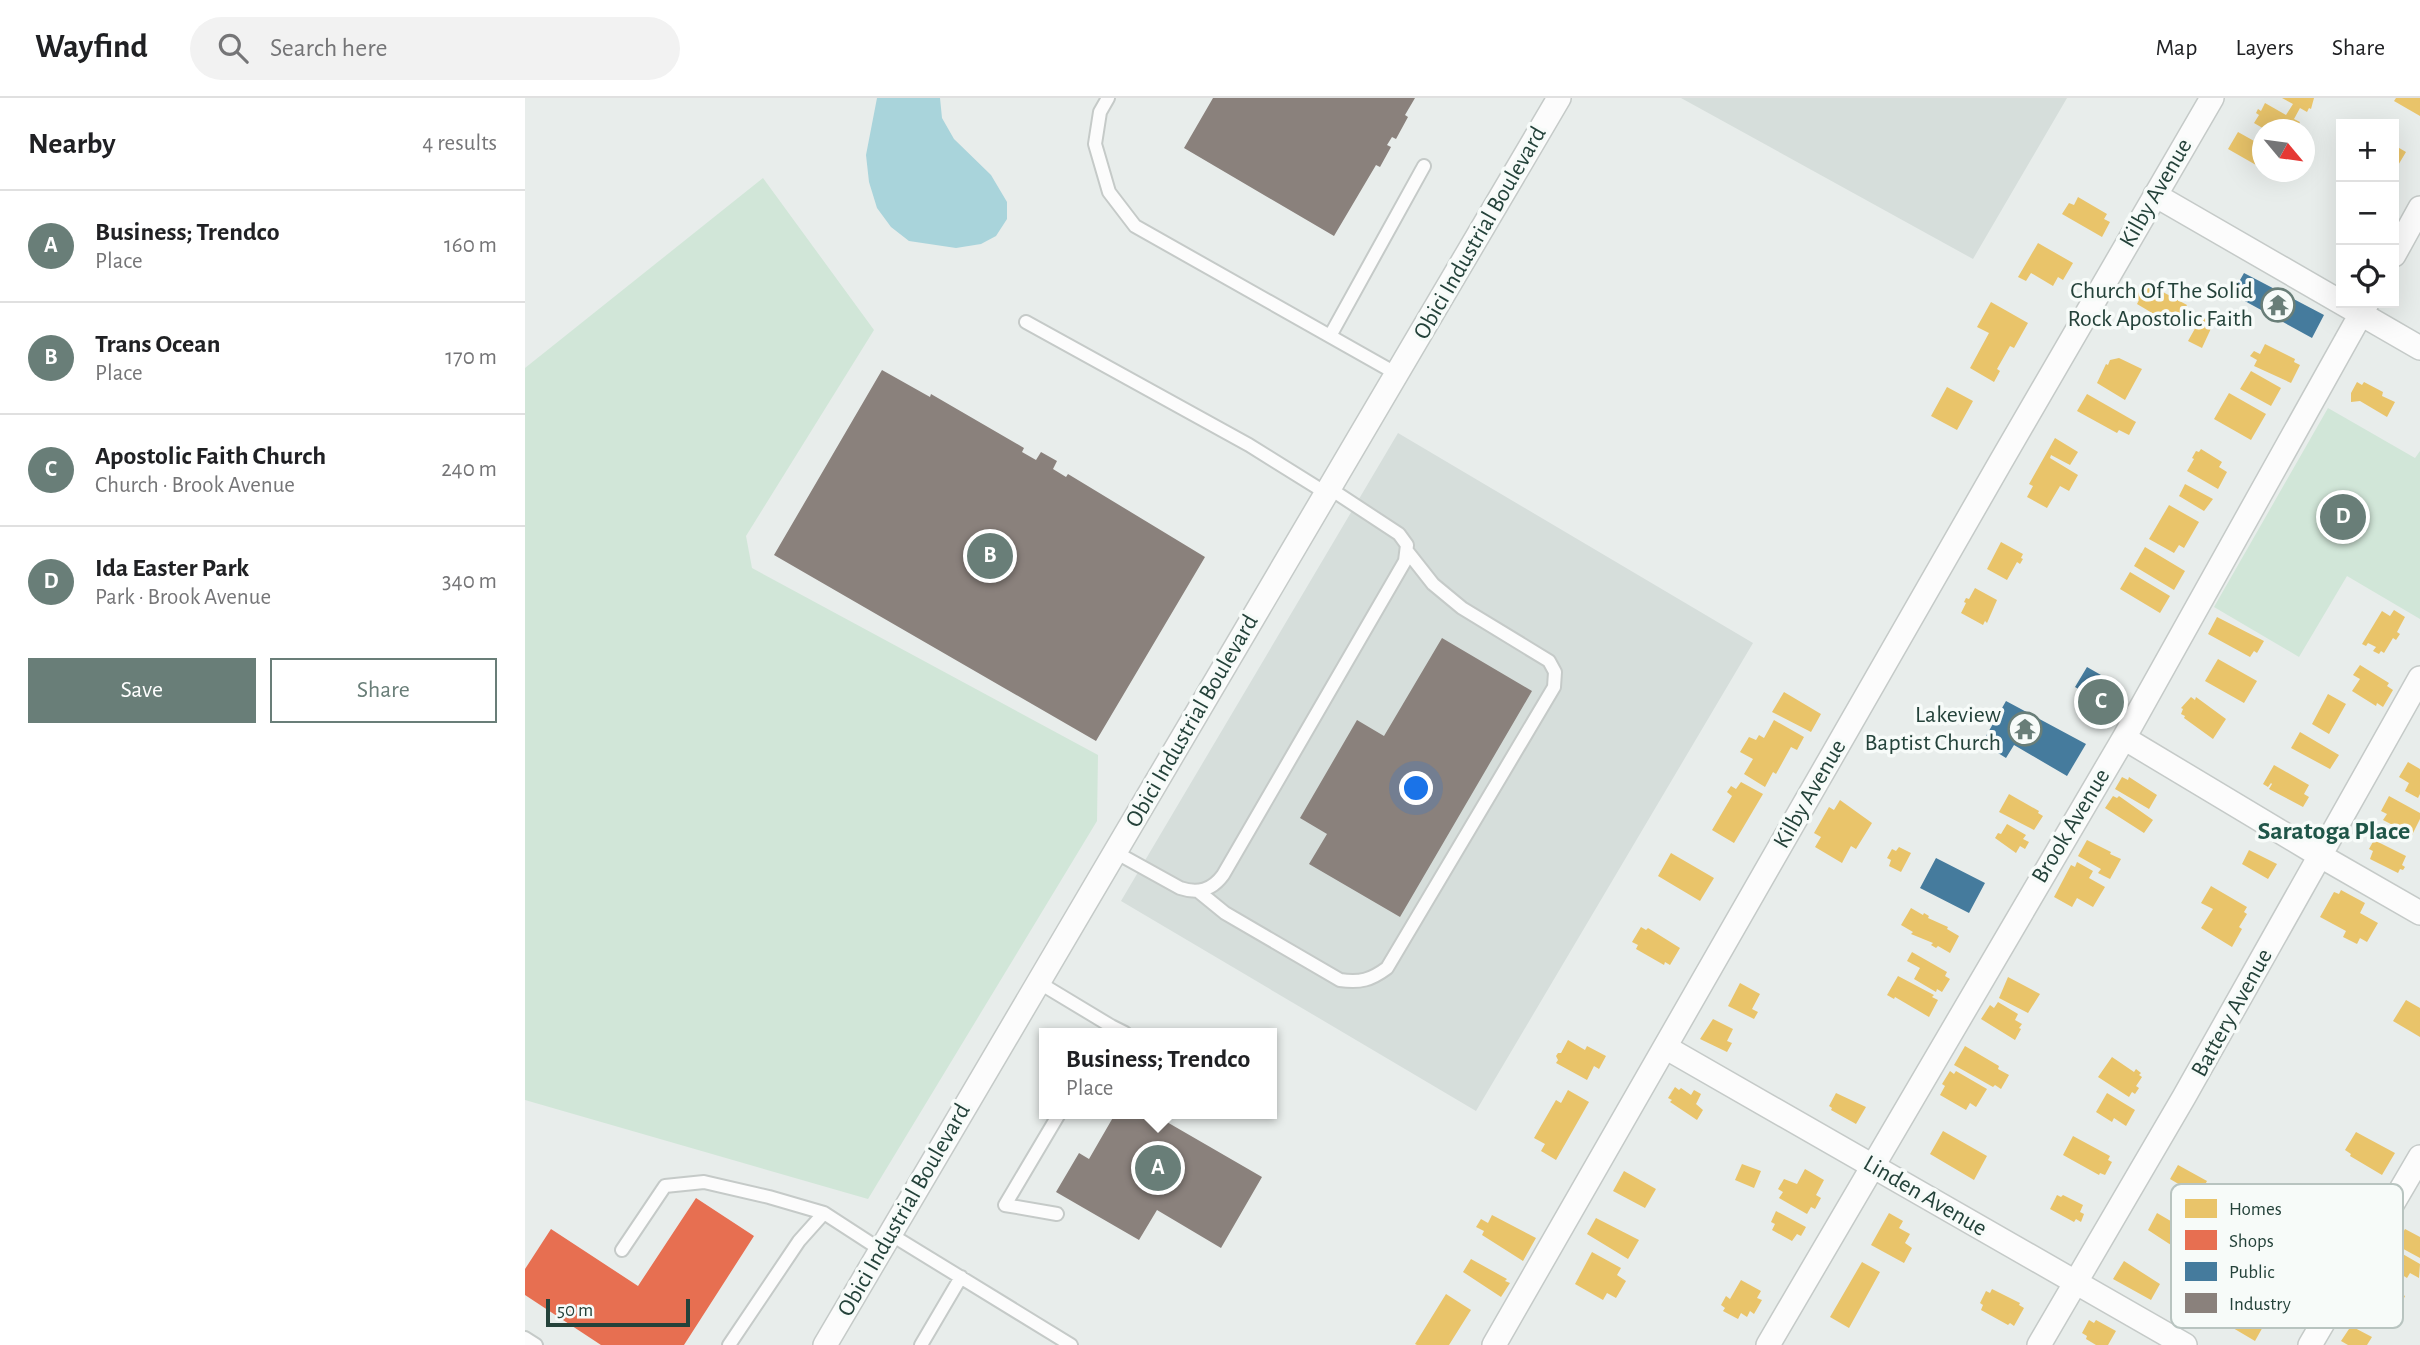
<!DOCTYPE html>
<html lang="en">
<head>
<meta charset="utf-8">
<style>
	body { margin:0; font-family:"Alegreya Sans",sans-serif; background:#f2f2f2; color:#202124 }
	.controls { position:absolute; right:21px; top:21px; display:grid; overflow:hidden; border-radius:0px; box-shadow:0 7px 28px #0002 }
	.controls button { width:63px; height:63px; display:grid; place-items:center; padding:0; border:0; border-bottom:2px solid #e0e0e0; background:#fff; color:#202124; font:35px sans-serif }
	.compass { position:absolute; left:1727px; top:21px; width:63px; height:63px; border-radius:50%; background:#fff; box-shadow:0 7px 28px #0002; rotate:119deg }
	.scale { position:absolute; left:21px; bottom:18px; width:144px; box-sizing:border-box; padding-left:7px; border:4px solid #24423a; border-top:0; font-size:19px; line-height:24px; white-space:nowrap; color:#24423a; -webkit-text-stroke:5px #f7fbf9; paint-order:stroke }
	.you { position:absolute; left:892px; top:691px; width:24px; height:24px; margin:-18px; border:5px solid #fff; border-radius:50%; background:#1a73e8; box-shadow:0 0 0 10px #1a73e833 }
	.badge { display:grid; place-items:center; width:46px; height:46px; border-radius:50%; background:#697e78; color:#fff; font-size:23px; font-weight:700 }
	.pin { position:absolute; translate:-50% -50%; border:4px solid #fff; box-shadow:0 2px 7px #0006 }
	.popup { position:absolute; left:514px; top:930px; width:238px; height:91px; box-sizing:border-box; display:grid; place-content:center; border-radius:0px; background:#fff; filter:drop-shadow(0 2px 5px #0005); font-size:23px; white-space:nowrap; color:#757577 }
	.popup b { font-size:26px; color:#202124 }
	.popup::after { content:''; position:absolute; left:50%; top:100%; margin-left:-14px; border:14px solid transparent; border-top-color:#fff }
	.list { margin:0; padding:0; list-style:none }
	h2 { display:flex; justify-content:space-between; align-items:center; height:91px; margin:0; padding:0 28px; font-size:30px }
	h2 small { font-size:23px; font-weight:400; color:#757577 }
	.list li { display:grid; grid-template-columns:46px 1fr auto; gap:21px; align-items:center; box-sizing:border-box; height:112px; padding:0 28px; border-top:2px solid #e0e0e0 }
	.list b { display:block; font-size:26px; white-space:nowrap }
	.list p { margin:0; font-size:23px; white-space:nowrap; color:#757577 }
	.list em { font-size:23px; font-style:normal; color:#757577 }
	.actions { display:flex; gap:14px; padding:21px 28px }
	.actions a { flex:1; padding:16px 0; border:2px solid #697e78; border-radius:0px; text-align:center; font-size:24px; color:#697e78 }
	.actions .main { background:#697e78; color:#fff }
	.icon { flex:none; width:38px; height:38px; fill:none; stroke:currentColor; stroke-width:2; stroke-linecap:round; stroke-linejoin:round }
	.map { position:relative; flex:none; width:1895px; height:1247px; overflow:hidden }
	header { display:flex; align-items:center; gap:42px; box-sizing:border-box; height:98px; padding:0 35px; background:#fff; border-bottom:2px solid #e0e0e0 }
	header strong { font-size:33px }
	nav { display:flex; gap:38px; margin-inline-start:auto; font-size:24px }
	.search { width:490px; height:63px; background:#f2f2f2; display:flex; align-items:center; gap:18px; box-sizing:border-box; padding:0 24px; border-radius:38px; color:#757577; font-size:26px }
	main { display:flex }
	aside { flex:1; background:#fff }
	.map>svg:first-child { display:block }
	.built { fill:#d6dedb }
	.green { fill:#d1e6d8 }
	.water { fill:#a9d4db }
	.homes { fill:#e9c46a }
	.shops { fill:#e76f51 }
	.public { fill:#457b9d }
	.industry { fill:#8a817c }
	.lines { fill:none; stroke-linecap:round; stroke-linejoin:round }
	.lane-casing { stroke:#c5cac8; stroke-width:16 }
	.street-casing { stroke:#c5cac8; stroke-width:26 }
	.lane { stroke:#fcfcfc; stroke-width:12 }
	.street { stroke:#fcfcfc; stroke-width:23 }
	.labels { text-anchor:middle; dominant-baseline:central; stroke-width:7; stroke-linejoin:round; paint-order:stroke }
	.street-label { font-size:24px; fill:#24423a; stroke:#f7fbf9 }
	.poi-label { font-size:24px; fill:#24423a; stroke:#f7fbf9; text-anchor:end }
	.neighbourhood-label { font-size:26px; font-weight:bold; fill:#1f5548; stroke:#f7fbf9 }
	.key { fill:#f7fbf9; stroke:#b8c4c0; stroke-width:2 }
	.key-label { font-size:19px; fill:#24423a }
</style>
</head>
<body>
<header>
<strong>Wayfind</strong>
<div class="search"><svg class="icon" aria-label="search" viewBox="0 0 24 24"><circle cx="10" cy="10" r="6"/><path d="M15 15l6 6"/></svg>Search here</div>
<nav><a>Map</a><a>Layers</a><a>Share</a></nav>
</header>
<main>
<aside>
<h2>Nearby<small>4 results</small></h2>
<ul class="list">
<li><span class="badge">A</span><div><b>Business; Trendco</b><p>Place</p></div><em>160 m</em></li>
<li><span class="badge">B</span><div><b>Trans Ocean</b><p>Place</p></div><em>170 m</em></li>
<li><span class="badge">C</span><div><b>Apostolic Faith Church</b><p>Church · Brook Avenue</p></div><em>240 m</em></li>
<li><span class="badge">D</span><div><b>Ida Easter Park</b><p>Park · Brook Avenue</p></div><em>340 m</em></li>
</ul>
<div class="actions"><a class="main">Save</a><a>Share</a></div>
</aside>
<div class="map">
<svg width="1895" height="1247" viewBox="0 0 1895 1247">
	<rect width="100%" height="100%" fill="#e8edeb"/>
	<path class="built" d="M1156 0H1542L1448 161Z
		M873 335 1228 545 951 1013 596 803Z"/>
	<path class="green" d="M238 80 349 232 221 438 227 470 573 657 572 723 343 1101 0 1002V270Z
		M1803 310 1890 360 1895 353V521L1822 478 1774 559 1689 509Z"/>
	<path class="water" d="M352 0H415L417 20 429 41 466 77 482 104V121L471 138 456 146 431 150 384 143 366 129 352 110 344 84 341 57Z"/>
	<path class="homes" d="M1757 0H1789L1786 11 1784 10 1782 14 1775 10 1769 21 1775 24 1771 32H1741L1729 25 1734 17 1731 15 1733 11 1736 13 1740 5 1761 17 1768 6Z
		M1871 0H1895V18L1869 3Z
		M1713 34 1738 48V71L1703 51Z
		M1869 47 1881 54 1872 69 1869 67Z
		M1553 99 1582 116 1579 121 1585 124 1577 139 1537 116 1544 105 1549 107Z
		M1513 145 1548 165 1538 182 1533 179 1528 188 1506 175 1501 183 1493 179Z
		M1623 186 1662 207 1653 223 1647 219 1644 225 1612 206 1614 202 1611 200 1617 188 1621 190Z
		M1466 204 1503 225 1489 250 1485 248 1472 271 1475 273 1469 284 1445 270 1464 235 1452 229Z
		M1677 218 1689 224 1677 250 1663 243Z
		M1740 246 1770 261 1769 264 1775 267 1766 285 1729 268 1732 262 1725 258 1729 253 1735 256Z
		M1594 260 1617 271 1600 302 1572 285 1581 266 1583 267 1585 262Z
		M1726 273 1756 290 1746 308 1715 291Z
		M1832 284 1837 287 1839 284 1858 294 1857 298 1870 304 1862 319 1835 303 1826 304V295Z
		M1422 289 1448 303 1432 332 1406 318Z
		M1704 295 1741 316 1726 342 1689 321Z
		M1562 296 1611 324 1604 337 1594 332 1592 335 1552 313Z
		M1530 340 1553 354 1545 367 1526 357 1525 360 1553 377 1544 393 1535 388 1522 410 1502 399 1508 388 1504 386Z
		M1676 351 1697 364 1694 369 1702 374 1693 391 1662 373 1669 361 1667 360 1671 353 1674 354Z
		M1660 386 1688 401 1679 413 1654 398Z
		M1644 407 1674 424 1659 450 1654 447 1649 455 1624 441Z
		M1476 444 1498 456 1496 460 1498 461 1495 466 1492 464 1482 482 1462 471Z
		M1620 449 1660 473 1649 492 1609 468Z
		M1605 474 1645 498 1635 515 1595 491Z
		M1450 490 1472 502 1462 525 1460 523 1458 527 1436 515 1441 505 1439 504 1441 500 1444 501Z
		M1869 512 1880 519 1872 534 1875 536 1871 542 1868 540 1859 555 1856 553 1854 556 1848 553 1851 549 1843 545 1841 548 1837 546 1857 513 1865 518Z
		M1692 519 1739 543 1732 555 1729 553 1725 559 1683 536Z
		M1693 561 1732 583 1719 605 1680 583Z
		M1835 567 1864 585 1862 588 1868 592 1858 609 1852 605 1851 608 1827 593 1835 581 1828 577Z
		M1259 594 1296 616 1286 634 1247 614Z
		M1803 596 1821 606 1804 636 1787 626Z
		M1666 599 1670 602 1671 599 1701 621 1688 641 1659 620 1660 618 1656 616 1658 611 1656 610Z
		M1249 622 1279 639 1272 652 1266 649 1251 676 1248 674 1240 689 1219 676 1228 661 1215 654 1224 639 1231 642 1234 637 1239 640Z
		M1775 634 1814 657 1805 671 1766 650Z
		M1883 664 1895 671V696L1893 700 1880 693 1884 685 1874 679Z
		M1749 667 1784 687 1779 696 1784 699 1778 709 1744 691 1747 686 1746 685 1743 689 1738 686Z
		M1597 679 1603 682 1604 679 1632 697 1624 711 1590 691Z
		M1216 684 1238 696 1209 745 1187 732 1207 698 1202 694 1206 688 1211 691Z
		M1484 696 1514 713 1513 715 1518 718 1509 732 1474 714Z
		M1588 698 1592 700 1594 698 1628 722 1619 735 1580 710Z
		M1864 698 1895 715V721L1887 737 1858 722 1862 716 1856 713Z
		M1315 702 1347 725 1331 751 1326 748 1317 765 1290 749 1296 739 1289 735 1304 709 1309 712Z
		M1482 726 1501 737 1498 741 1504 744 1500 751 1495 748 1491 755 1470 740 1473 735 1476 736Z
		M1562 742 1586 754 1585 756 1596 761 1585 781 1573 775 1576 771 1553 758Z
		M1849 742 1881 758 1877 767 1880 769 1878 772 1875 771 1873 775 1845 761 1848 753 1844 751Z
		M1374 749 1386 755 1376 774 1364 768 1366 762 1362 760 1367 751 1371 753Z
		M1724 752 1752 766 1743 781 1717 766Z
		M1146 755 1189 780 1175 803 1133 778Z
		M1552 764 1568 773 1564 780 1580 789 1568 809 1552 800 1547 809 1529 799 1546 767 1550 769Z
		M1686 788 1722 809 1719 814 1722 816 1714 829 1717 831 1707 849 1676 830 1688 811 1676 805Z
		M1816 792 1840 805 1835 815 1853 825 1842 844 1835 840 1832 846 1818 839 1821 833 1795 819 1809 794 1814 796Z
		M1386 810 1398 817 1399 815 1404 818 1403 820 1423 829 1422 831 1434 838 1425 855 1413 848 1411 850 1406 847 1408 845 1386 836 1388 834 1376 827Z
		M1116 829 1121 832 1123 830 1155 850 1145 867 1140 864 1139 867 1111 851 1113 847 1107 844Z
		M1387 854 1422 874 1420 878 1425 881 1417 894 1412 891 1411 894 1389 881 1395 870 1382 863Z
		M1373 878 1409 897 1407 899 1413 902 1404 919 1370 899 1369 901 1362 897Z
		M1483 879 1515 896 1503 915 1474 900Z
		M1215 885 1235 896 1227 911 1233 914 1229 921 1203 908Z
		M1881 902 1895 910V939L1868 923Z
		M1473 904 1493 916 1490 922 1497 926 1494 930 1496 931 1490 942 1456 921 1465 907 1469 910Z
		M1188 921 1208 931 1202 943 1207 945 1202 954 1175 941Z
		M1043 942 1060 952 1062 948 1081 958 1074 971 1069 968 1062 982 1031 965 1033 962 1031 958 1033 955H1036Z
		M1440 948 1474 968 1473 971 1484 977 1476 991 1470 987 1468 989 1429 967Z
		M1587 959 1609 974 1611 971 1616 975 1614 977 1617 979 1611 988 1614 990 1610 996 1607 994 1604 999 1573 979Z
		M1425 973 1429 976 1431 973 1462 991 1451 1009 1445 1005 1441 1012 1415 997 1420 988 1417 986Z
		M1150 989 1154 992 1156 990 1166 997 1169 992 1176 996 1171 1006 1178 1012 1172 1022 1145 1004 1147 1002 1143 1000Z
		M1043 992 1064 1004 1031 1062 1016 1053 1020 1046 1009 1040 1031 1002 1036 1005Z
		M1311 995 1341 1009 1331 1026 1306 1012 1307 1010 1304 1008Z
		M1582 995 1610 1012 1601 1028 1589 1020 1587 1024 1571 1014Z
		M1418 1033 1462 1058 1449 1082 1405 1056Z
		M1831 1034 1870 1055 1857 1077 1825 1058 1826 1056 1820 1052Z
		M1548 1038 1585 1058 1583 1062 1587 1064 1580 1077 1575 1075 1574 1077 1538 1057Z
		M1217 1066 1236 1073 1229 1090 1210 1082Z
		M1653 1067 1682 1083 1674 1098 1645 1081Z
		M1280 1071 1299 1082 1291 1097 1296 1100 1290 1111 1286 1109 1282 1116 1254 1100 1258 1094 1253 1091 1259 1081 1272 1086Z
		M1099 1073 1131 1091 1120 1110 1088 1093Z
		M1532 1097 1536 1099 1538 1097 1558 1107 1555 1114 1559 1116 1556 1124 1551 1121 1549 1124 1525 1111Z
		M1793 1101 1822 1119 1816 1130 1821 1133 1813 1147 1808 1144 1806 1148 1777 1127Z
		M1251 1113 1281 1129 1276 1138 1272 1136 1267 1143 1247 1132 1250 1126 1246 1124Z
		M1364 1115 1378 1123 1374 1130 1385 1136 1380 1145 1387 1150 1379 1165 1346 1147Z
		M1632 1115 1656 1129 1646 1147 1623 1132Z
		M967 1117 1011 1140 998 1163 957 1137 959 1133 951 1129 956 1121 963 1125Z
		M1071 1120 1114 1142 1103 1161 1062 1136Z
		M1880 1131 1895 1139V1160L1871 1147Z
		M1772 1133 1803 1153 1794 1168 1762 1149Z
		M1869 1151 1895 1166 1894 1180 1885 1175 1882 1180 1860 1166Z
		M1067 1154 1096 1170 1092 1177 1101 1183 1091 1200 1082 1195 1078 1202 1050 1186Z
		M946 1161 982 1181 980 1183 985 1185 976 1199 938 1174Z
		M1599 1163 1635 1186 1626 1202 1588 1181Z
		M1337 1164 1355 1174 1324 1230 1305 1219Z
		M1216 1182 1236 1193 1232 1200 1237 1202 1229 1216 1225 1213 1222 1219 1216 1215 1213 1221 1198 1213 1200 1210 1196 1207 1201 1198 1205 1201Z
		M1851 1182 1880 1198 1873 1212 1862 1206 1859 1212 1850 1207 1853 1202 1843 1197Z
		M1467 1191 1495 1205 1494 1207 1499 1210 1489 1228 1485 1225 1483 1227 1456 1212 1458 1207 1455 1205 1461 1193 1465 1195Z
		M1705 1195 1744 1218 1730 1243 1691 1220Z
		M921 1196 946 1212 924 1247H892L890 1246Z
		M1564 1222 1569 1225 1571 1222 1591 1233 1583 1247H1571L1561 1241 1562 1238 1557 1235Z
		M1826 1228 1847 1239 1842 1247H1823L1816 1243Z"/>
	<path class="shops" d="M171 1100 229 1138 159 1247H76L0 1197V1171L26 1131 113 1188Z"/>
	<path class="public" d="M1719 175 1799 217 1787 240 1707 196Z
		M1562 569 1590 585 1587 590 1592 592 1586 603 1581 600 1578 605 1550 589Z
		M1481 603 1561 646 1542 678 1489 647 1481 660 1457 645Z
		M1411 760 1460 785 1444 815 1395 790Z"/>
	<path class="industry" d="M688 0H890L880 17 883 19 871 41 867 39 862 47 866 49 855 69 851 67 809 138 659 50Z
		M357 272 405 299 406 296 499 350 497 354 511 362 516 354 532 363 528 371 541 379 543 376 680 459 571 643 249 457Z
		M917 540 1007 593 875 819 784 766 802 736 775 720 832 622 859 638Z
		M590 1016H628L737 1079 696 1150 632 1112 614 1142 531 1094 554 1055 564 1061Z"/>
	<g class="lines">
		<defs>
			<path id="lane" d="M583 0 575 14 570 46 584 94 610 128 872 276
				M501 224 724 347 801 395
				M805 238 899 68
				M590 754 655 790C673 796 687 792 698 777L880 463 882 447 874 436 804 390
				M673 793 700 815 815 882C835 885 846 882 862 870L1029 589 1030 574 1024 563 937 510 908 486 882 453
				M513 884 586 928 581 935
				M586 928 600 935
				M532 1116 480 1107 534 1016
				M365 1136 546 1247
				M97 1152 140 1088 179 1084 244 1099 299 1115 356 1152
				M0 1240 11 1247
				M204 1247 274 1143 299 1115
				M396 1247 436 1179"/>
			<path id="street" d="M1630 97 1895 250
				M1869 157 1895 110
				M1599 640 1794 757 1895 815
				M1140 949 1660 1247
				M300 1247 1034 0
				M969 1247 1475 365 1687 0
				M1243 1247 1599 640 1842 205
				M1514 1247 1659 999 1895 580
				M1785 1247 1895 1059"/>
		</defs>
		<use href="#lane" class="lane-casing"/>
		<use href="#street" class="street-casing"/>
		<use href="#lane" class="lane"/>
		<use href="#street" class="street"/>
	</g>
	<defs>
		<symbol id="temple-ring" viewBox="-11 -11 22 22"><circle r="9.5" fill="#f7fbf9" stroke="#697e78" stroke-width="1.5"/><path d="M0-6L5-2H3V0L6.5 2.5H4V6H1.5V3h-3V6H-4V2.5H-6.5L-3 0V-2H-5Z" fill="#697e78"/></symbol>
	</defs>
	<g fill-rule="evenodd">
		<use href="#temple-ring" x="1734" y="188" width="38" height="38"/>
		<use href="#temple-ring" x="1481" y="612" width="38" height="38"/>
	</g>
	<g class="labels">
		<g class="street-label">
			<text transform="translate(1631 95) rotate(-60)">Kilby Avenue</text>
			<text transform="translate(955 135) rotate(-60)">Obici Industrial Boulevard</text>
			<text transform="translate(667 623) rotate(-60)">Obici Industrial Boulevard</text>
			<text transform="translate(1285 696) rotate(-60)">Kilby Avenue</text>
			<text transform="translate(1546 728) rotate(-59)">Brook Avenue</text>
			<text transform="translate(1707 915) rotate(-61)">Battery Avenue</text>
			<text transform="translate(1400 1098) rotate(30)">Linden Avenue</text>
			<text transform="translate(379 1112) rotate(-60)">Obici Industrial Boulevard</text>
		</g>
		<g class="poi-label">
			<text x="1728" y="193">Church Of The Solid<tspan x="1728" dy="28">Rock Apostolic Faith</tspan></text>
			<text x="1476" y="617">Lakeview<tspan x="1476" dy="28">Baptist Church</tspan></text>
		</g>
		<g class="neighbourhood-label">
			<text x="1809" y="733">Saratoga Place</text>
		</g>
	</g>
	<rect x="1646" y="1086" width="232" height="144" rx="10" class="key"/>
	<rect x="1660" y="1101" width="32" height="19" fill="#e9c46a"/>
	<rect x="1660" y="1132" width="32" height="20" fill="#e76f51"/>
	<rect x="1660" y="1164" width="32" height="19" fill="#457b9d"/>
	<rect x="1660" y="1195" width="32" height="20" fill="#8a817c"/>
	<g class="key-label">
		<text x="1704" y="1117">Homes</text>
		<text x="1704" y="1149">Shops</text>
		<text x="1704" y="1180">Public</text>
		<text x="1704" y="1212">Industry</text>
	</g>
</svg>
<div class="controls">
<button>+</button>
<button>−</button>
<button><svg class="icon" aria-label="locate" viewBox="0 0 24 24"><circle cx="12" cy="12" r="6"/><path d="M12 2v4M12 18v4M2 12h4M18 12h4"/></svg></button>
</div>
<svg class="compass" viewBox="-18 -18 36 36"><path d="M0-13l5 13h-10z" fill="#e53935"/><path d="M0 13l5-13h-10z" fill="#757577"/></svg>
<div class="scale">50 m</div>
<div class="you"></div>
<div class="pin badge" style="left:633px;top:1070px">A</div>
<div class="popup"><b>Business; Trendco</b>Place</div>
<div class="pin badge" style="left:465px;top:458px">B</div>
<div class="pin badge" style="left:1576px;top:604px">C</div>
<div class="pin badge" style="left:1818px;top:419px">D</div>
</div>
</main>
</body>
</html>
